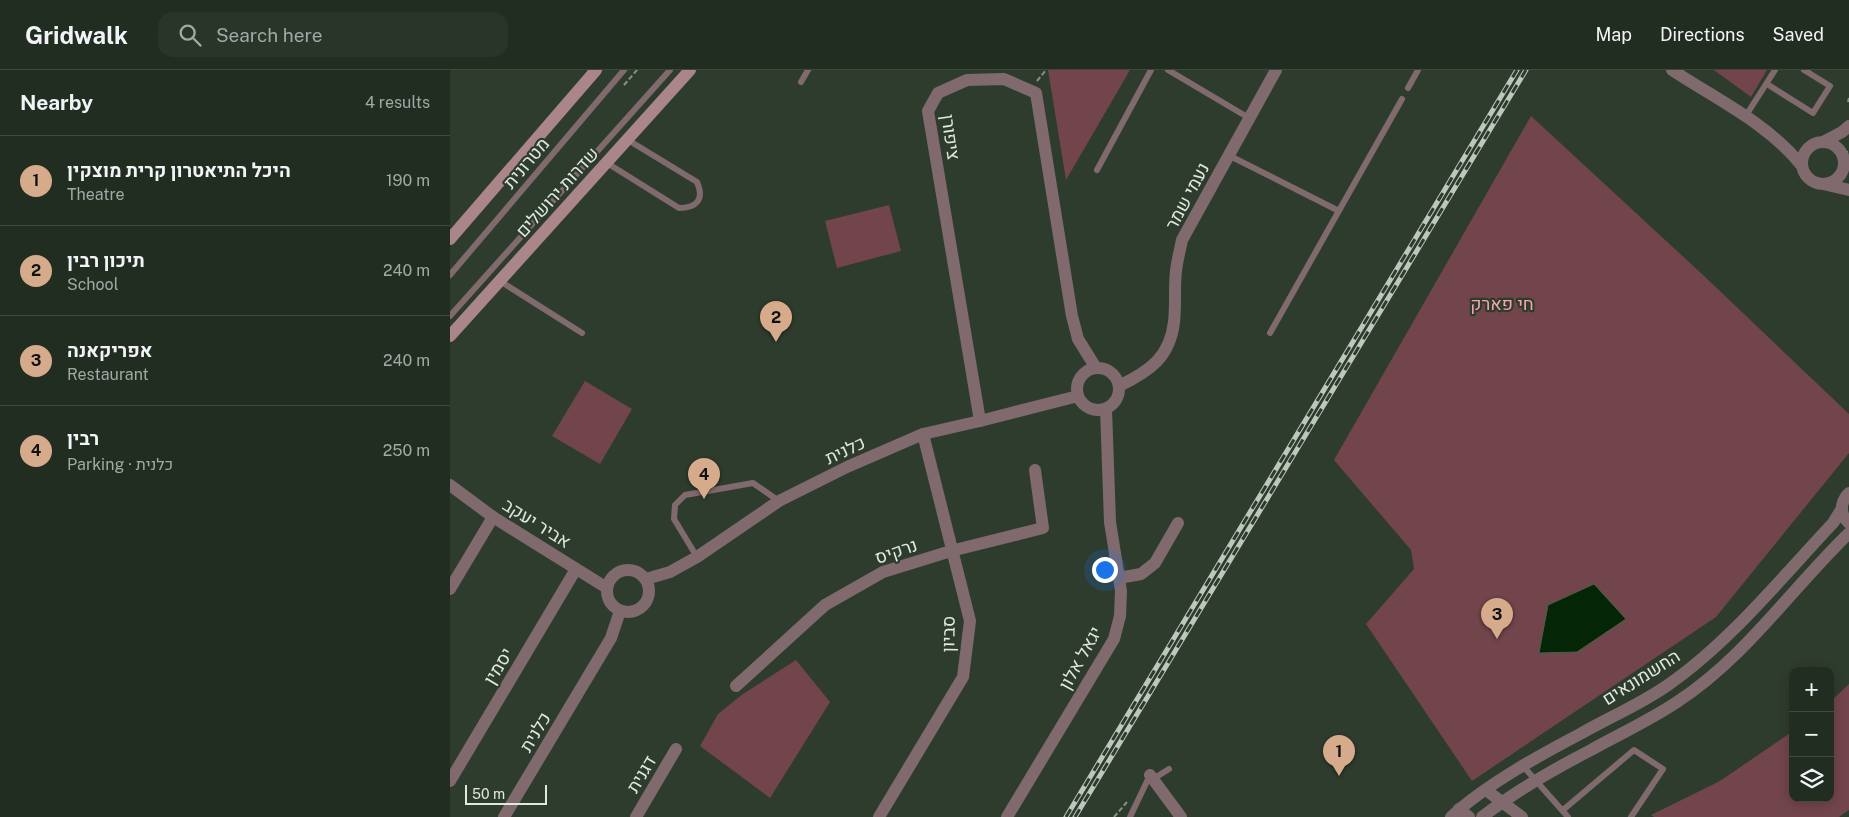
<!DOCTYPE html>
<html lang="en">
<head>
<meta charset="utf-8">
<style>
	body { margin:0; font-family:"Public Sans",Heebo,sans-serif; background:#2a352a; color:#f1f3f6 }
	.controls { position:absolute; right:15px; bottom:15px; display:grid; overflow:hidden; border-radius:10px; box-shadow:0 2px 12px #0003 }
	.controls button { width:45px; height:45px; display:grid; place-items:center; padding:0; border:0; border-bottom:1px solid #3f4940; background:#222d22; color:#f1f3f6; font:25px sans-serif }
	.scale { position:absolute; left:15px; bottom:12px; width:82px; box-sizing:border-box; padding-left:5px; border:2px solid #e0e9e0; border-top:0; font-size:14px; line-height:18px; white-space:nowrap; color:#e0e9e0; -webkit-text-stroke:4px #2e3c2e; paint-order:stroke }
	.you { position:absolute; left:654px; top:499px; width:18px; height:18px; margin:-12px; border:4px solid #fff; border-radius:50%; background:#1a73e8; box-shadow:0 0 0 8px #1a73e833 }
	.badge { display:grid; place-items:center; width:32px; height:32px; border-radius:50%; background:#d6ab8b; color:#111; font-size:16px; font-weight:700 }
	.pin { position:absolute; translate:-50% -41px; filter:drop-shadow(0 1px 2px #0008) }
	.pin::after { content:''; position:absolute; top:26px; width:18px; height:15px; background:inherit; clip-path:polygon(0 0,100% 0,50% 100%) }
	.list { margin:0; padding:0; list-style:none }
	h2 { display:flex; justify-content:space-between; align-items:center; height:65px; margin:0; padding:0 20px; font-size:21px }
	h2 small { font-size:16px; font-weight:400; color:#a2a8a5 }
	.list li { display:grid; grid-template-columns:32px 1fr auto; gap:15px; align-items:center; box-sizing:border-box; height:90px; padding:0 20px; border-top:1px solid #3f4940 }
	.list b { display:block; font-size:19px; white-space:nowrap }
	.list p { margin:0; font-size:16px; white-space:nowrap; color:#a2a8a5 }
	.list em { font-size:16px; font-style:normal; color:#a2a8a5 }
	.icon { flex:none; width:28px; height:28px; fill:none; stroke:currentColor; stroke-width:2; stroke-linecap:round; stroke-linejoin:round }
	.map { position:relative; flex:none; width:1399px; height:747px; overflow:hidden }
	header { display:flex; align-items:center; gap:30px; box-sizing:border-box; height:70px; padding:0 25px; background:#222d22; border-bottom:1px solid #3f4940 }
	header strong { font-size:24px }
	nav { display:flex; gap:28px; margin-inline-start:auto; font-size:18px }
	.search { width:350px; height:45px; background:#2a352a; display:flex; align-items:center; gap:12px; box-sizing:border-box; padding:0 18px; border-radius:15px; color:#a2a8a5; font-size:19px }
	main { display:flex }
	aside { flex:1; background:#222d22 }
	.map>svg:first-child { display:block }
	.green { fill:#71454b }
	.water { fill:#052507; stroke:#476048 }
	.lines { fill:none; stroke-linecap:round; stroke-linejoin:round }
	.path { stroke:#879287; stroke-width:2; stroke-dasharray:5 2.5; stroke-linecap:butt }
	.service { stroke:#816a6d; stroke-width:6 }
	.minor { stroke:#816a6d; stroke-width:12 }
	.tertiary { stroke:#816a6d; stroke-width:12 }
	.secondary { stroke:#aa868a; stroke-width:12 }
	.rail-casing { stroke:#bdc7bd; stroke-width:5 }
	.rail { stroke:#2e3c2e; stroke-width:3; stroke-dasharray:9; stroke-linecap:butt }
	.labels { text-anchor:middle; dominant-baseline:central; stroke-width:4.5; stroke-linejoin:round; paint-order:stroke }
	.street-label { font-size:18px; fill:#e0e9e0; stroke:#2e3c2e }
	.park-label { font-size:18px; fill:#f6a5b0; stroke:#2e3c2e }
</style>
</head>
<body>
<header>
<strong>Gridwalk</strong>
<div class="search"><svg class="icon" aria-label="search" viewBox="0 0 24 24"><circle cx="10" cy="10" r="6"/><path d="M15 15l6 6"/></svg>Search here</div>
<nav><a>Map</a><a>Directions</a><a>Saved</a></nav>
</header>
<main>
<aside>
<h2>Nearby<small>4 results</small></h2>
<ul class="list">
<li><span class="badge">1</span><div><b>היכל התיאטרון קרית מוצקין</b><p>Theatre</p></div><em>190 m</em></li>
<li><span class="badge">2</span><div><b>תיכון רבין</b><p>School</p></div><em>240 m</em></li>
<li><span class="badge">3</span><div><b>אפריקאנה</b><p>Restaurant</p></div><em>240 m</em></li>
<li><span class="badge">4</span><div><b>רבין</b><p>Parking · כלנית</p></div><em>250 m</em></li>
</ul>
</aside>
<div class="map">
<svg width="1399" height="747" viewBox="0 0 1399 747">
	<rect width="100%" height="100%" fill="#2e3c2e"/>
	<path class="green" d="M598 0H680L616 110Z
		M1264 0H1317L1301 27Z
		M1081 46 1253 205 1399 344V383L1266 547 1022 711 916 554 964 499 961 480 884 390Z
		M439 135 451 181 387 198 375 151Z
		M135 311 182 339 150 394 102 366Z
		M346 590 380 632 320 728 250 676 268 644 293 624Z
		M1399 614V740L1389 747H1204L1201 745 1270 711 1343 661V728H1380V632Z"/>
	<path class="water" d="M1144 514 1176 549 1127 582 1089 583 1098 535Z"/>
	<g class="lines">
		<path class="path" d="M587 11 596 0
			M174 15 187 0
			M1398 32 1399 28
			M1397 81 1399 99
			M664 747 677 732"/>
		<path class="service" d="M718 0 799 48
			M351 12 358 0
			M1317 14 1363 43 1380 16 1354 0
			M958 18 968 0
			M1295 47 1325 0
			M778 85 889 141
			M157 93 229 138C246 138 255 130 247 112L178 70
			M647 100 701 0
			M0 205 174 0
			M50 211 132 263
			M0 246 220 0
			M820 263 952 29
			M247 487 224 449 225 435 235 425 303 413 329 431
			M1073 696 1118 747
			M703 709 719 699
			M1113 740 1184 680 1213 699 1181 747
			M680 747 700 705"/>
		<path class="minor" d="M1222 0C1266 29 1319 54 1352 96
			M1373 72 1392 62 1399 56
			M1352 93a21 21 0 1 1 42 0a21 21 0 1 1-42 0Z
			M1373 114 1399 120
			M530 351 478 41 488 23 517 10 554 9 586 23 622 246 628 269 646 298
			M0 519 43 447
			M286 616 375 535 433 502 501 481 593 458 585 400
			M700 705 731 747
			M0 711 126 499
			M1036 720 1072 747
			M1009 739 1019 747
			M186 747 226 679
			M429 747 513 607 520 551 473 364"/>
		<path class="tertiary" d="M627 319a21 21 0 1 1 42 0a21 21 0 1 1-42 0Z
			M669 316C700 301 720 287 724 252 726 235 724 218 726 201 727 191 730 180 732 170L826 0
			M0 415 43 447 157 518
			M1399 423C1390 432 1389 444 1399 453
			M157 521a21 21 0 1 1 42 0a21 21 0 1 1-42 0Z
			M669 508 691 504 705 493 728 453
			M196 509 220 502 247 487 329 431 397 397 473 364 530 351 628 326
			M54 747 161 568 170 541
			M557 747 664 569 670 546 671 521 660 452 656 339
			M1001 747C1035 715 1090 685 1132 663 1160 647 1191 634 1218 615 1279 573 1332 507 1383 453L1391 440
			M1032 747C1066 721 1104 699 1141 680 1170 664 1200 650 1227 632 1295 588 1341 519 1399 463"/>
		<path class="secondary" d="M0 169 146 0
			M0 266 240 0"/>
		<defs>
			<path id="rail" d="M616 747 1067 0
				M625 747 1076 0"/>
		</defs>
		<use href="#rail" class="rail-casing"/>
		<use href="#rail" class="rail"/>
	</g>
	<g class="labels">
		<g class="street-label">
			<text transform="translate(501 67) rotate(82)">ציפורן</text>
			<text transform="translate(76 93) rotate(-50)">מטרונית</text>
			<text transform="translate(107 122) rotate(-48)">שדרות ירושלים</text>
			<text transform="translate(737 126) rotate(-62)">נעמי שמר</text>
			<text transform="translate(395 380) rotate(-25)">כלנית</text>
			<text transform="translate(87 453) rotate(32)">אביר יעקב</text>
			<text transform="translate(446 481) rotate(-19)">נרקיס</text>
			<text transform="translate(498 564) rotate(-89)">סביון</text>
			<text transform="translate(630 588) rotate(-61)">יגאל אלון</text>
			<text transform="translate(48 596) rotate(-59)">יסמין</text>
			<text transform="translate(1191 607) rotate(-32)">החשמונאים</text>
			<text transform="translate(85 662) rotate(-59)">כלנית</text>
			<text transform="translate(191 704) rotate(-59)">דגנית</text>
		</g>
		<g class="park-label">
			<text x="1052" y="233">חי פארק</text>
		</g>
	</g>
</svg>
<div class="controls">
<button>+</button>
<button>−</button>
<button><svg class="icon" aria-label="layers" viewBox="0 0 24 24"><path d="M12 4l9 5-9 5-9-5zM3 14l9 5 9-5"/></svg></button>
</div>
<div class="scale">50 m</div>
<div class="you"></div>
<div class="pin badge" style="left:889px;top:706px">1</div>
<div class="pin badge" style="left:326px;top:272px">2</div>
<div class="pin badge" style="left:1047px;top:569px">3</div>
<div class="pin badge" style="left:254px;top:429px">4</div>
</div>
</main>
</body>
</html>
